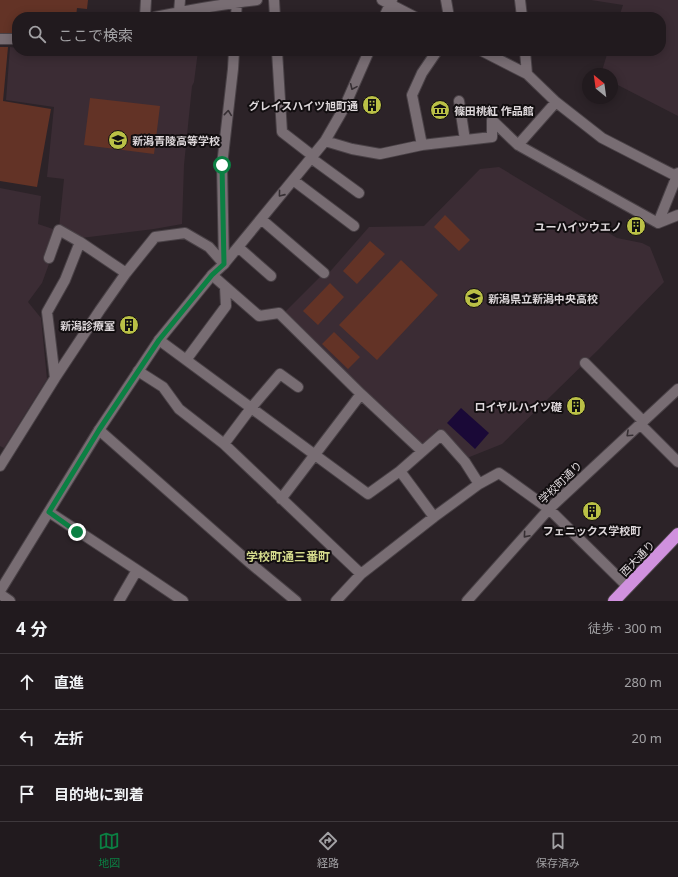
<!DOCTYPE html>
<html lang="ja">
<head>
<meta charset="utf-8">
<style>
	body { margin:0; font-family:"Noto Sans","Noto Sans JP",sans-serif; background:#292327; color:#f1f3f6 }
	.compass { position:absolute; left:582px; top:68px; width:36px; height:36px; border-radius:50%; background:#211a1e; box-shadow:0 2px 10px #0003; rotate:331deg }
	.stop { position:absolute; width:12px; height:12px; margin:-9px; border:3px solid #0b8043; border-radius:50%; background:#fff }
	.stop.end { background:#0b8043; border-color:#fff; box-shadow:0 1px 4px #0008 }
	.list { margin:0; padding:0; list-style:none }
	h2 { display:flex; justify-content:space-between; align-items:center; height:52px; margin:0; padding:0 16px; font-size:17px }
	h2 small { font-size:13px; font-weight:400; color:#a2a1a4 }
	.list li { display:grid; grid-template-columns:26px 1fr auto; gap:12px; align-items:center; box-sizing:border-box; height:56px; padding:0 16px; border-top:1px solid #3e383c }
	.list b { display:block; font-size:15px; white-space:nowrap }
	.list em { font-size:13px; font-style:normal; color:#a2a1a4 }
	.icon { flex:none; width:22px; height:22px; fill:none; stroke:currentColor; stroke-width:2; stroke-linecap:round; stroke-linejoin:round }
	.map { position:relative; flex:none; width:678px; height:601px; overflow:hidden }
	.search { position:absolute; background:#211a1e; box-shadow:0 2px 10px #0003; left:12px; right:12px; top:12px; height:44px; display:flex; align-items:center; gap:10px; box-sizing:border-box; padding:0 14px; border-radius:16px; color:#a2a1a4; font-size:15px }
	.sheet { height:220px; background:#211a1e }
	nav { display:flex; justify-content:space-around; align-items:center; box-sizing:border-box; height:56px; border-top:1px solid #3e383c; background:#211a1e; font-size:11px; color:#a2a1a4 }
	nav a { display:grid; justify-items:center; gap:2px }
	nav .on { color:#0b8043 }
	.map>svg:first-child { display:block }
	.built { fill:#3b2c34 }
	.green { fill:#633326 }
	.water { fill:#1a0937 }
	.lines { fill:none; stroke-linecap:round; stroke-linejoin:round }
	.street-casing { stroke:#494146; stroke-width:12 }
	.secondary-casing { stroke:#494146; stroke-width:12 }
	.highway-casing { stroke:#494146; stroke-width:14 }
	.street { stroke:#786d73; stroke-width:10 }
	.secondary { stroke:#786d73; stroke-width:10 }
	.highway { stroke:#d091de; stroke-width:12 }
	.oneway { stroke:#362f33 }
	.route { stroke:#0b8043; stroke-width:5 }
	.labels { text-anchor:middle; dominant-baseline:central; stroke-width:4; stroke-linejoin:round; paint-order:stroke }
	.poi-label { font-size:11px; font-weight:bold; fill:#ded8db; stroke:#120e10; text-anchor:end }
	.street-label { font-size:11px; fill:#ded8db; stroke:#120e10 }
	.neighbourhood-label { font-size:12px; font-weight:bold; fill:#d4da8c; stroke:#120e10 }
</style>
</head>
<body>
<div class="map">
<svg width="678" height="601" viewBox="0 0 678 601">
	<rect width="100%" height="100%" fill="#2c2328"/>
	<path class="built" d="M591 0H678V116L612 82V74H601L608 51H661V17H619L623 5Z
		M10 47 17 48V51H198L194 82 192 86 184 165 182 224 154 229 81 238 59 228 64 179 47 177 54 107 6 100Z
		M499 167 617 238 642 243 650 247 664 282 599 349 502 444 467 458 438 429 421 447 283 314 320 277 327 275 369 227 424 226 480 169Z
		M0 188 41 196 38 224 56 230 50 261 42 283 28 302 41 318 47 379 4 448 0 446Z"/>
	<path class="green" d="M0 0H88L87 9 77 8 76 17H17V33H0Z
		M0 47H8L3 101 51 109 37 187 0 181Z
		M90 98 160 106 154 154 84 145Z
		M445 215 470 240 459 251 434 227Z
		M370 241 385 254 357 284 343 271Z
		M401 260 438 295 377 360 339 325Z
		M330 283 344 297 318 325 303 311Z
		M334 332 360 357 348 369 322 344Z"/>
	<path class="water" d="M461 408 489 433 475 449 447 423Z"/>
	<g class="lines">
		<defs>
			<path id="street" d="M274 0 275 17
				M382 0 415 17
				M446 0 449 17
				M520 0 522 17
				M179 12 180 0
				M145 17 146 0
				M155 17C189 10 222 4 257 0
				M236 17 237 0
				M384 17 392 0
				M0 39H17
				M277 51 282 132 313 156
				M482 51 527 74 525 51
				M527 74 556 102 602 138 678 177
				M459 101 465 140
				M325 141 352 149 380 154 422 145 492 137V120L518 145 658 223
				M422 145 412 95 422 73 437 51
				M518 145 556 102
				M311 158 359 193
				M293 180 354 226
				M261 219 324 273
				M658 223 678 173
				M658 223 678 215
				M238 247 271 276
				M49 258 59 230 80 242
				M224 264 325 141 344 108 369 51
				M224 264 222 165 233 69 234 51
				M212 275 259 316 279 313 361 394 422 451
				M159 340 368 494 400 471 434 517
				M186 360 226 306 225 287
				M585 363 643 421
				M138 371 163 387 179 409 224 444 361 574
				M55 378 47 312 65 280 80 242 126 273
				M640 424 678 462
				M99 430 250 563 296 601
				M224 444 251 408 280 374 298 387
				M0 466 55 378 100 310 126 273 155 237 185 233 209 247 224 264
				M400 471 441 435 465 462 479 484
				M281 499 361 394
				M49 512 137 570 183 601
				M0 594 10 601
				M119 601 137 570
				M336 601 361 574 434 517 479 484 499 473 549 509 628 587
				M467 601 549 509 678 389"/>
			<path id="secondary" d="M0 591 99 430 159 340 212 275 224 264"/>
			<path id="highway" d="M614 601 678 534"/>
		</defs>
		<use href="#street" class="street-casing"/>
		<use href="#secondary" class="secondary-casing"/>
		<use href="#highway" class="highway-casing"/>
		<use href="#street" class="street"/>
		<use href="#secondary" class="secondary"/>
		<use href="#highway" class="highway"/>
	</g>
	<defs><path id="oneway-chevron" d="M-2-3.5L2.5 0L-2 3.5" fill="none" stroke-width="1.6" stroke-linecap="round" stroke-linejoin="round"/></defs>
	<g class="oneway">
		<use href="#oneway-chevron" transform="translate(353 87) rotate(114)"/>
		<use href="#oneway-chevron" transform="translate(228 113) rotate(-84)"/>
		<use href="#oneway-chevron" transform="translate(281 194) rotate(129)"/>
		<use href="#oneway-chevron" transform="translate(629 434) rotate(137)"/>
		<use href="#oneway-chevron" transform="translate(526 535) rotate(131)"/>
	</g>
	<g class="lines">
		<path class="route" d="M77 532 49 512 99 430 159 340 212 275 224 264 222 165"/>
	</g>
	<defs>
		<symbol id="building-disc" viewBox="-11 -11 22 22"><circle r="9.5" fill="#bac046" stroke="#120e10"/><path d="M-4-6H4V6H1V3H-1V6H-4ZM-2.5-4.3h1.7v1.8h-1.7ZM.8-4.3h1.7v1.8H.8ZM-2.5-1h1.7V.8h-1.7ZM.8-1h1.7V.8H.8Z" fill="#111"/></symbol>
		<symbol id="museum-disc" viewBox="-11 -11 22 22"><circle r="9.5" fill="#bac046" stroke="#120e10"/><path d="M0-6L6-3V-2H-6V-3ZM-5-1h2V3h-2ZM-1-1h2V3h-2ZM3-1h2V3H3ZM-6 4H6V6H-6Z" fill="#111"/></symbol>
		<symbol id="school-disc" viewBox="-11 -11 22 22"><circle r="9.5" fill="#bac046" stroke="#120e10"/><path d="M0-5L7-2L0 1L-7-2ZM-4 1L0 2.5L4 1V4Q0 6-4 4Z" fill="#111"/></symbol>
	</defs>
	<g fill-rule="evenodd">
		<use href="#building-disc" x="361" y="94" width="22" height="22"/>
		<use href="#museum-disc" x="429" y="99" width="22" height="22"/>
		<use href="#school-disc" x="107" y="129" width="22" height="22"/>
		<use href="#building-disc" x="625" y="215" width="22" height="22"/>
		<use href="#school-disc" x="463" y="287" width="22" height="22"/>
		<use href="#building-disc" x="118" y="314" width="22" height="22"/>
		<use href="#building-disc" x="565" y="395" width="22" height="22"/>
		<use href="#building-disc" x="581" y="500" width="22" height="22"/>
	</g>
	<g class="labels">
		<g class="poi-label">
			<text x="358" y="105">グレイスハイツ旭町通</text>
			<text x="454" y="110" text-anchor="start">篠田桃紅 作品館</text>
			<text x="132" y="140" text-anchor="start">新潟青陵高等学校</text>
			<text x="622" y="226">ユーハイツウエノ</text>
			<text x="488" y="298" text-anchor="start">新潟県立新潟中央高校</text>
			<text x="115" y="325">新潟診療室</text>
			<text x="562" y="406">ロイヤルハイツ礎</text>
			<text x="592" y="530" text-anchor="middle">フェニックス学校町</text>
		</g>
		<g class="street-label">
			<text transform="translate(560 482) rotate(-44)">学校町通り</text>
			<text transform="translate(637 558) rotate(-46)">西大通り</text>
		</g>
		<g class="neighbourhood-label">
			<text x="288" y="556">学校町通三番町</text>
		</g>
	</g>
</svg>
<svg class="compass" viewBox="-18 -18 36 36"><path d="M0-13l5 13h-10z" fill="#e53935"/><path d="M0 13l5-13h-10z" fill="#a2a1a4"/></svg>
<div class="stop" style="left:222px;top:165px"></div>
<div class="stop end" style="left:77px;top:532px"></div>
<div class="search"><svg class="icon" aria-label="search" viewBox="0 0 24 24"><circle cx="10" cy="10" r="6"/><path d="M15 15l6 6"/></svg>ここで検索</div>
</div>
<section class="sheet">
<h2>4 分<small>徒歩 · 300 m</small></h2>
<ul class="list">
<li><svg class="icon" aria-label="ahead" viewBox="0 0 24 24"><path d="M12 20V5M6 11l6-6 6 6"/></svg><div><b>直進</b></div><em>280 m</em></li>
<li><svg class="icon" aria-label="left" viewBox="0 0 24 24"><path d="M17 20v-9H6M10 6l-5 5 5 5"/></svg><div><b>左折</b></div><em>20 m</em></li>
<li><svg class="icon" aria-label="arrive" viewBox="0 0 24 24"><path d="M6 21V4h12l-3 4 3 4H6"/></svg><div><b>目的地に到着</b></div></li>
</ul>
</section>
<nav>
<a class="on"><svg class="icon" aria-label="map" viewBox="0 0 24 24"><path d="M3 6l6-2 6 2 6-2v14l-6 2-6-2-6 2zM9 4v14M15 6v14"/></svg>地図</a>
<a><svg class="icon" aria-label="directions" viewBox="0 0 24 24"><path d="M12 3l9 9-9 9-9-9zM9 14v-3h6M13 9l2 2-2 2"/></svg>経路</a>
<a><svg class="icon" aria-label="saved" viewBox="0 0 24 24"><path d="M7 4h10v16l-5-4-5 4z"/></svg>保存済み</a>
</nav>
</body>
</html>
